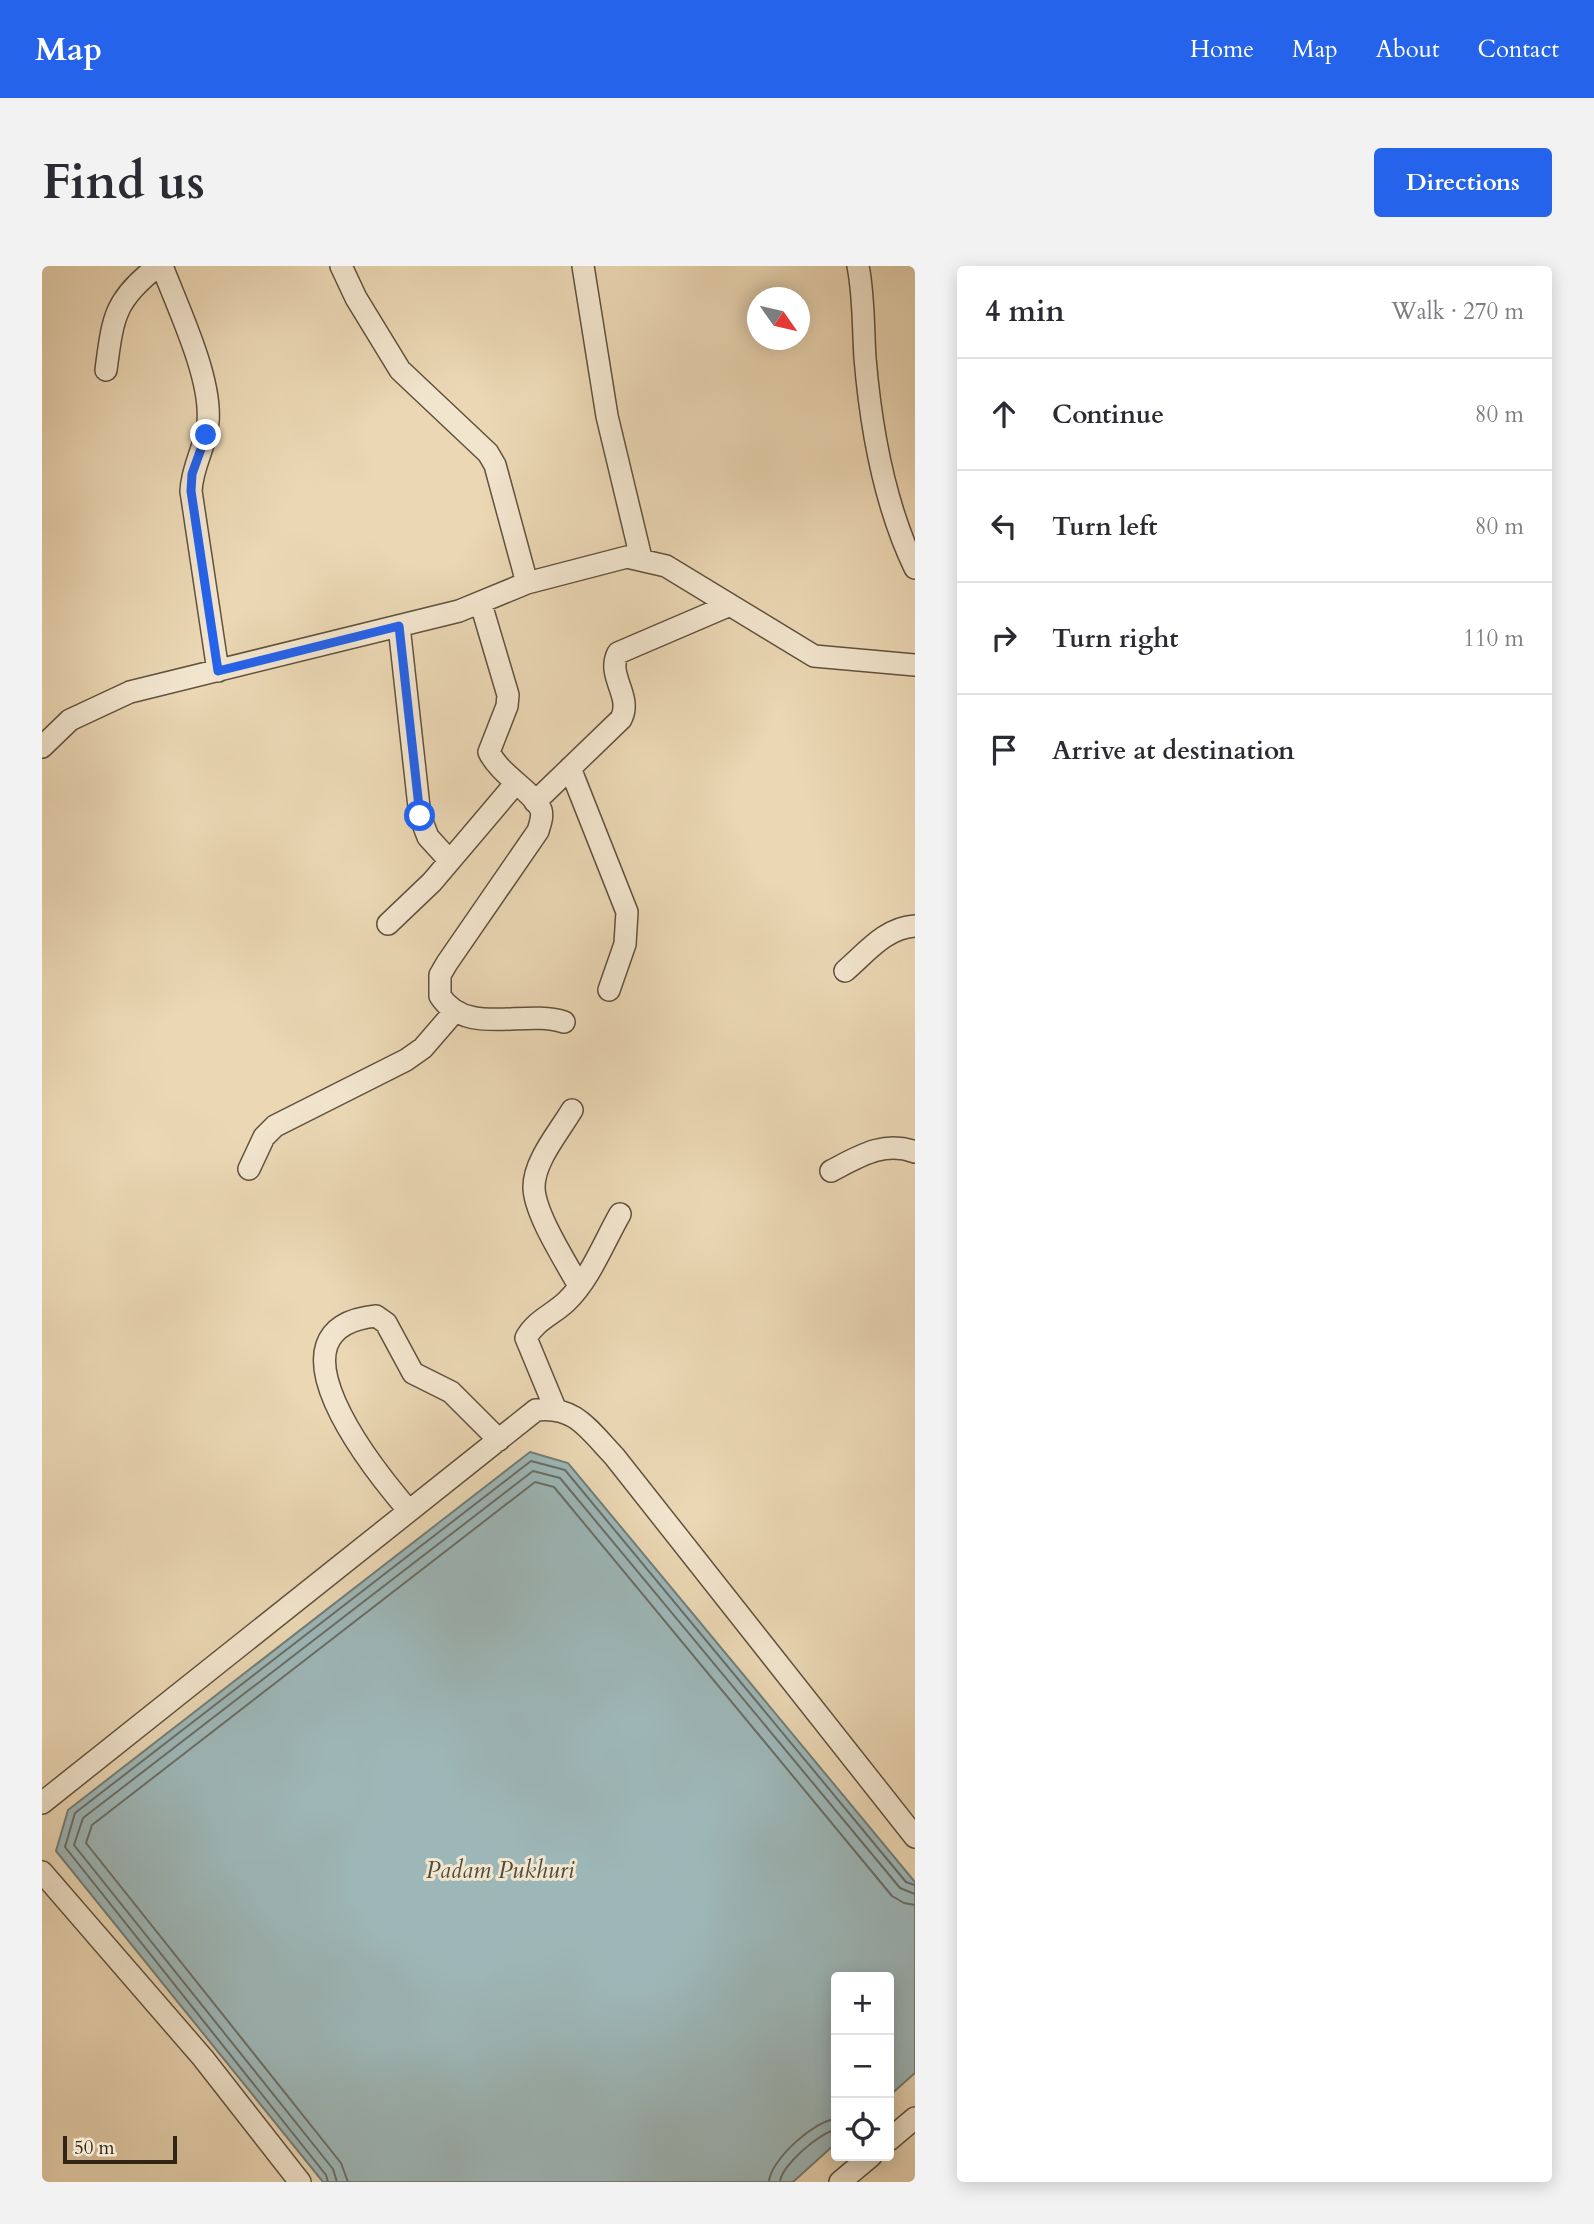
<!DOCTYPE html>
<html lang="en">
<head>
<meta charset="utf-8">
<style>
	body { margin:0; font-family:Cardo,serif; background:#f2f2f3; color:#2b2b33 }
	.controls { position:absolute; right:21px; bottom:21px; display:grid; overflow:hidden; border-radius:7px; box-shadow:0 4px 18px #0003 }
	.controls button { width:63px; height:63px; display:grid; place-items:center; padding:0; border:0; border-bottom:2px solid #e1e1e2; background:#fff; color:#2b2b33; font:35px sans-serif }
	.compass { position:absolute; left:705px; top:21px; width:63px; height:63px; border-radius:50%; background:#fff; box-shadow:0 4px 18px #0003; rotate:124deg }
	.scale { position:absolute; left:21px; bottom:18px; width:114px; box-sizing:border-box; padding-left:7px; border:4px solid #332516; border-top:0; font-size:19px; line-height:24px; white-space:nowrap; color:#332516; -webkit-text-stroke:5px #f2e5ce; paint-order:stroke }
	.stop { position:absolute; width:21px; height:21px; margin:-16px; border:5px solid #2563eb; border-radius:50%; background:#fff }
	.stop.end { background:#2563eb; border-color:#fff; box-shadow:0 2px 7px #0008 }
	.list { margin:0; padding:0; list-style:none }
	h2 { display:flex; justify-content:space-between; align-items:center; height:91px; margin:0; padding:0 28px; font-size:30px }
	h2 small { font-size:23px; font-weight:400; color:#7c7c81 }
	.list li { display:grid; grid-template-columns:46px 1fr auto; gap:21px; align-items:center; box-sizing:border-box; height:112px; padding:0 28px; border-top:2px solid #e1e1e2 }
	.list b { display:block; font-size:26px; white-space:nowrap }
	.list em { font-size:23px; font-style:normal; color:#7c7c81 }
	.icon { flex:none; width:38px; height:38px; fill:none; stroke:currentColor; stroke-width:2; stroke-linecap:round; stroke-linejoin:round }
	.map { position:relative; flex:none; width:873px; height:1916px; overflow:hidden; border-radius:7px }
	header { display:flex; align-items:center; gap:42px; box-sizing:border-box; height:98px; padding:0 35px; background:#2563eb; color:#fff }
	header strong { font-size:33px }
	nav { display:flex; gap:38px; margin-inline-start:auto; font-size:24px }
	.intro { display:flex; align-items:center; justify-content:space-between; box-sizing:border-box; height:168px; padding:0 42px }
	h1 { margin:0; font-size:49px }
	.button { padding:18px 32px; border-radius:7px; background:#2563eb; color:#fff; font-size:24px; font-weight:700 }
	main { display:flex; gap:42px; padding:0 42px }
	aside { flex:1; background:#fff; border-radius:7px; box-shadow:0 4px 18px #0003 }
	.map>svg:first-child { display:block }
	.water { fill:#9db7b8; stroke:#737d77; stroke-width:2 }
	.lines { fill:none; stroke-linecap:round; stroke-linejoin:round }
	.shore { stroke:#686e67; stroke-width:2 }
	.minor-casing { stroke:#61523e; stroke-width:24 }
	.minor { stroke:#f2e5ce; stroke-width:21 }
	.route { stroke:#2563eb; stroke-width:9 }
	.labels { text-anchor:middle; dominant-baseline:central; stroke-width:6; stroke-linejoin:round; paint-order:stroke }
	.water-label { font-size:24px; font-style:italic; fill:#4e4a3e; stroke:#f2e5ce }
</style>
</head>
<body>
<header>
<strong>Map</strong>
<nav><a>Home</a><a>Map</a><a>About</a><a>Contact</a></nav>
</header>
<div class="intro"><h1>Find us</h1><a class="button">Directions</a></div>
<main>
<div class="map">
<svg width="873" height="1916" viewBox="0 0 873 1916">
	<rect width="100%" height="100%" fill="#ebd7b4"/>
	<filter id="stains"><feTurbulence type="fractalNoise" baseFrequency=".00286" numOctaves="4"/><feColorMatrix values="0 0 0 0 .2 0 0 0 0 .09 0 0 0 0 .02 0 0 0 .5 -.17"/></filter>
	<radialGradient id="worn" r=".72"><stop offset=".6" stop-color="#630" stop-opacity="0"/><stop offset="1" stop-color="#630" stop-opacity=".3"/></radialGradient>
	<path class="water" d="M488 1186 526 1197 873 1616V1807L847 1830V1711H794V1877L751 1916H281L14 1585 26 1544Z"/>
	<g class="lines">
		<path class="shore" d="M286 1916 284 1909 23 1581 33 1547 489 1195 523 1204 864 1616 873 1619
			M295 1916 291 1903 32 1579 41 1552 491 1205 518 1212 858 1622 873 1628
			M306 1916 299 1897 44 1577 50 1559 493 1216 512 1221 850 1630 862 1637 873 1639
			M727 1916C728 1894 773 1854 794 1853
			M738 1916C739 1900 779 1865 794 1864"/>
		<defs>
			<path id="minor" d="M120 0C136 42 170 112 166 156 164 180 150 200 149 225L176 405
				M299 0 314 32 358 104 446 187 453 199 485 317
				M541 0 565 150 599 292
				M816 0C822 30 821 61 823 92 829 163 842 238 873 302
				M64 104C71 51 72 34 116 0
				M439 338 466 429 465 440 447 486C458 509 492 526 499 544 501 551 498 558 496 565L405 697 398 709V730C425 771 482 743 522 756
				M357 360 378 550 386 571 407 594
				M0 481 28 454 88 426 417 345 485 317 585 291 624 300 772 390 873 399
				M528 502 585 646 583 678 567 724
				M493 536 579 453C591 430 564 410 576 387L688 339
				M346 658 390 616 473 518
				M803 705C825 686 843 662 873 660
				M530 844C517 866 492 895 492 921 492 947 524 996 537 1020
				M207 903 222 871 233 860 364 794 381 782 413 745
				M789 905C816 891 842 874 873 886
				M513 1142 484 1072C493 1055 510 1049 524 1036 548 1013 562 976 578 948
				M367 1245C331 1203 217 1062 334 1050L344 1057 371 1107 409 1126 457 1174
				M0 1537 494 1144C533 1139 547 1164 572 1190L873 1571
				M0 1606 161 1792 258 1916
				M847 1874 873 1852
				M798 1916 829 1890"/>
		</defs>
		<use href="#minor" class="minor-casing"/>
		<use href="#minor" class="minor"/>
	</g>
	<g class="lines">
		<path class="route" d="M164 169 150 208 149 225 176 405 357 360 378 550"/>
	</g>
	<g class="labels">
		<g class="water-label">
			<text x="458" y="1604">Padam Pukhuri</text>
		</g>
	</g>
	<rect width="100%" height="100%" filter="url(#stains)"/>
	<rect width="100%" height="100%" fill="url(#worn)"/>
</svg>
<div class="controls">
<button>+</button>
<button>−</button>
<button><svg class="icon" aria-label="locate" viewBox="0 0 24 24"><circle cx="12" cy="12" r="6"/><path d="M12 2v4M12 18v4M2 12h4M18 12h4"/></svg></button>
</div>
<svg class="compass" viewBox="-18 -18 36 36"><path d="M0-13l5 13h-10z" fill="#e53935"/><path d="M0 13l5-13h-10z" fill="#7c7c81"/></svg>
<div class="scale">50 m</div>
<div class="stop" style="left:378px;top:550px"></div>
<div class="stop end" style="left:164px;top:169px"></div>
</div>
<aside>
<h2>4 min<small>Walk · 270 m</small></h2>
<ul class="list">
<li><svg class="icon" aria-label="ahead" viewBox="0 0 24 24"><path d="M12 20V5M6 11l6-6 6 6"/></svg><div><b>Continue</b></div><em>80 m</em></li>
<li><svg class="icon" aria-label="left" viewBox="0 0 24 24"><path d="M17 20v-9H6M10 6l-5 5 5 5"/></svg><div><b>Turn left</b></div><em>80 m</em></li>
<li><svg class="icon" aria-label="right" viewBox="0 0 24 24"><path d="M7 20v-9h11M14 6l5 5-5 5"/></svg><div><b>Turn right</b></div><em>110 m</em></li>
<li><svg class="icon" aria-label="arrive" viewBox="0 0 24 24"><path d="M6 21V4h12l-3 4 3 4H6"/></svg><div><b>Arrive at destination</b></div></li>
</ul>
</aside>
</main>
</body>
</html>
